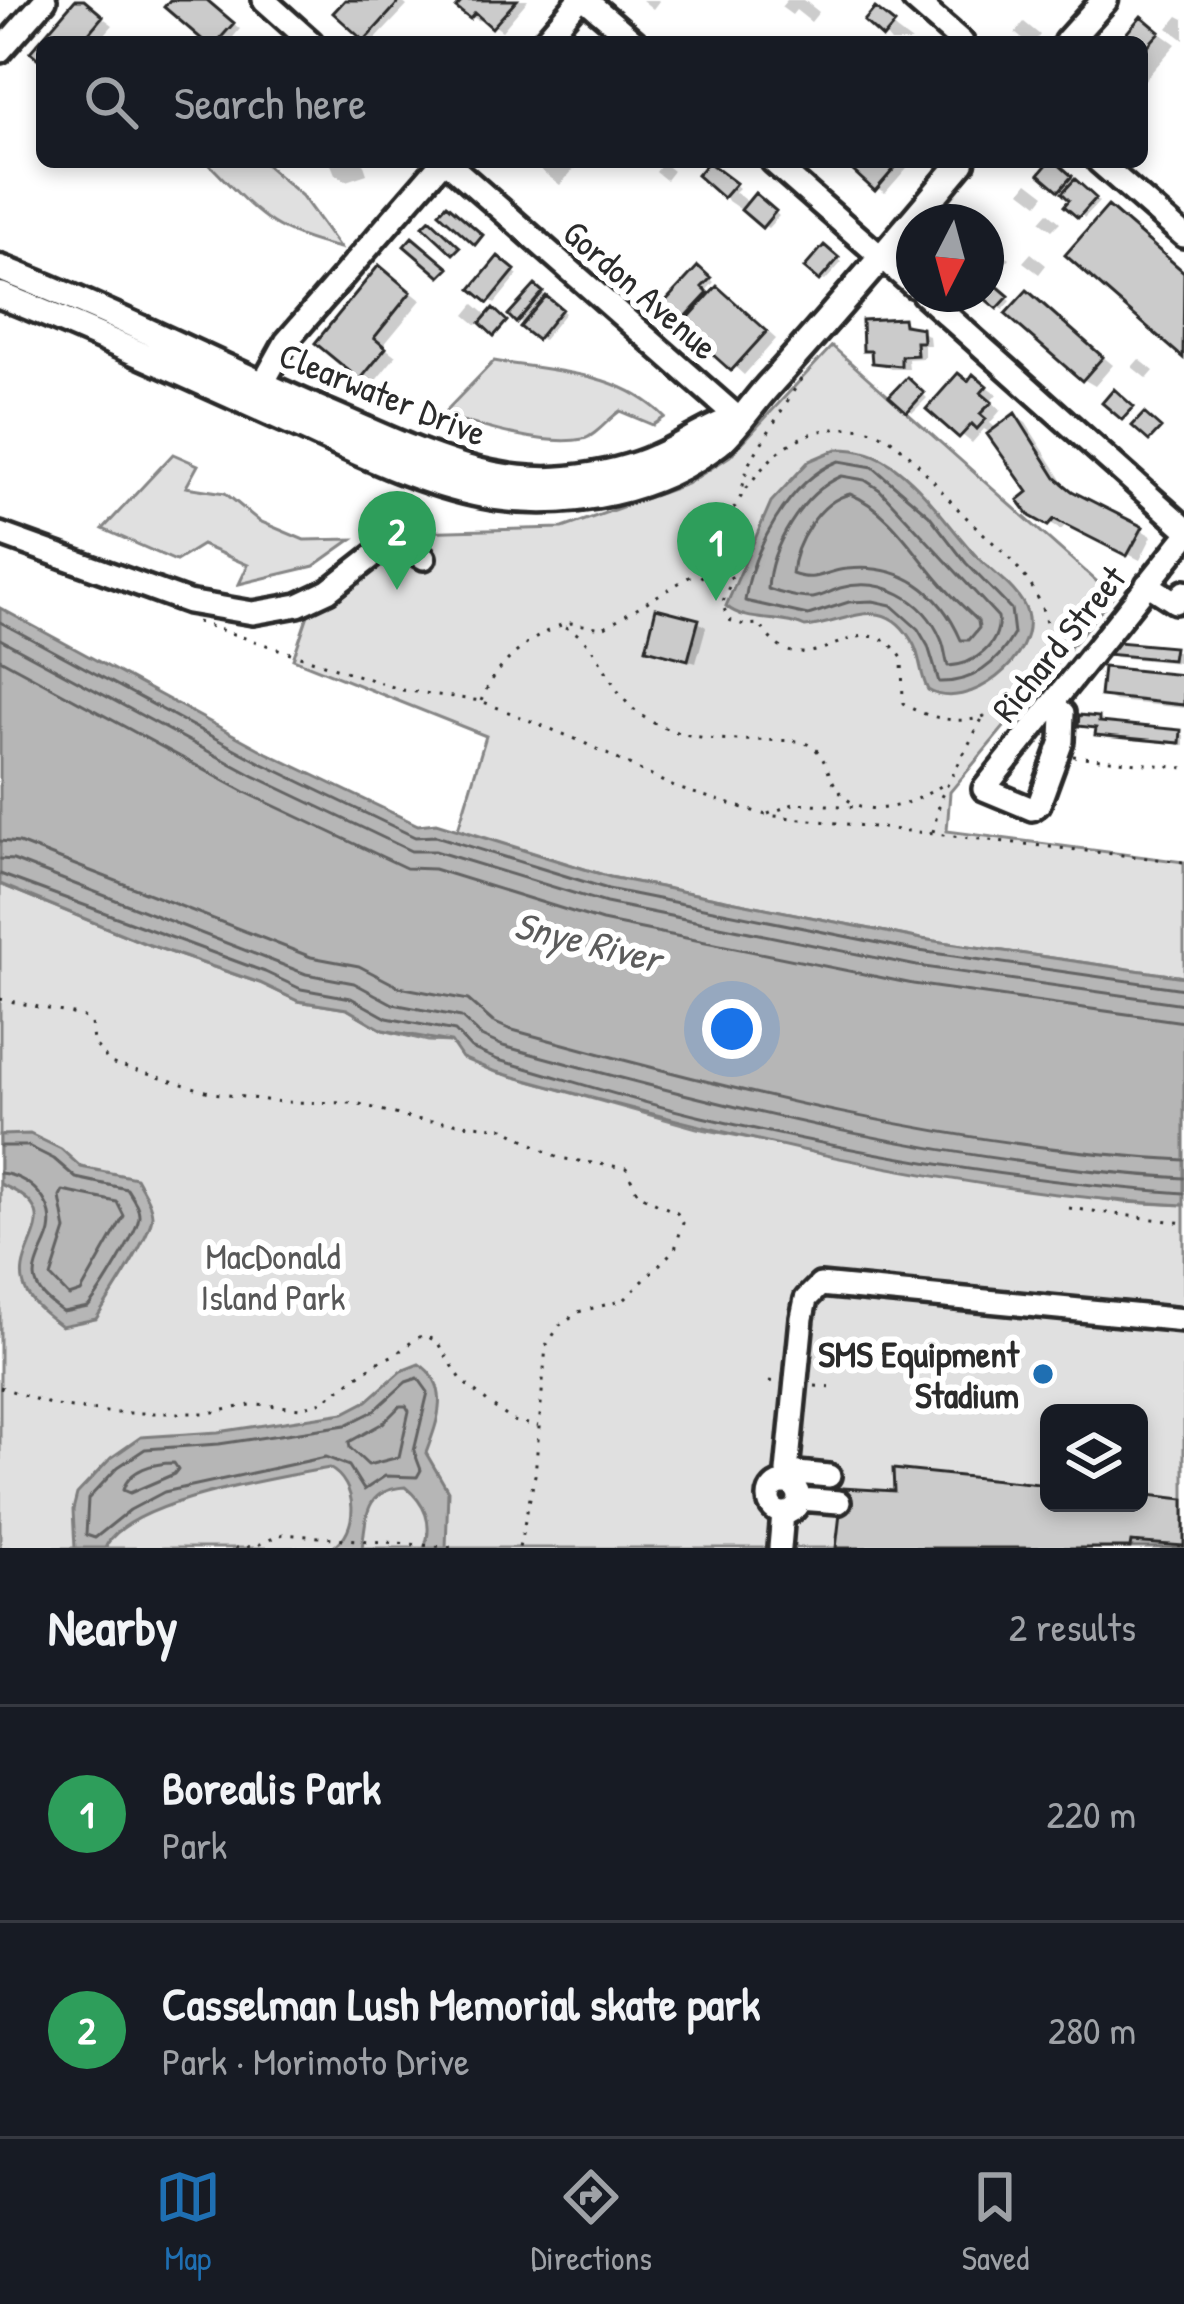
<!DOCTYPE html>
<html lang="en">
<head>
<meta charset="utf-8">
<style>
	body { margin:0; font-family:"Patrick Hand",sans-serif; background:#20242c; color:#f1f3f6 }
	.controls { position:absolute; right:36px; bottom:36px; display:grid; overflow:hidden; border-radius:18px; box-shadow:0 6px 18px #0003 }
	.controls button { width:108px; height:108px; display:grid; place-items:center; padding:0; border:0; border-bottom:3px solid #363941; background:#171b24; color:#f1f3f6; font:60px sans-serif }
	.compass { position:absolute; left:896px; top:204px; width:108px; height:108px; border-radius:50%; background:#171b24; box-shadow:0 6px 18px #0003; rotate:186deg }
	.you { position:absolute; left:732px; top:1029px; width:42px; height:42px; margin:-30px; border:9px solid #fff; border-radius:50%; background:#1a73e8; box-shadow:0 0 0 18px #1a73e833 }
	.badge { display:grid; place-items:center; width:78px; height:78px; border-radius:50%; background:#1f6fb2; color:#fff; font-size:39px; font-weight:700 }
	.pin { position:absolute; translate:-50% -99px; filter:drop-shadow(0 3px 6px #0008) }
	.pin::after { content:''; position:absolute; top:63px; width:42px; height:36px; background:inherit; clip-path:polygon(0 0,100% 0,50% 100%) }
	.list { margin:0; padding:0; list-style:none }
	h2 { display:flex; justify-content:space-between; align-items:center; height:156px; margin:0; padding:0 48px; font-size:51px }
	h2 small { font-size:39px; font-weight:400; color:#9ea1a6 }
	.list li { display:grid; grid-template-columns:78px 1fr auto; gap:36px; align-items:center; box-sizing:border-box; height:216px; padding:0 48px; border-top:3px solid #363941 }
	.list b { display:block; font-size:45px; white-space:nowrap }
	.list p { margin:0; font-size:39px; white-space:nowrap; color:#9ea1a6 }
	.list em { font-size:39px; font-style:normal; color:#9ea1a6 }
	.icon { flex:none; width:66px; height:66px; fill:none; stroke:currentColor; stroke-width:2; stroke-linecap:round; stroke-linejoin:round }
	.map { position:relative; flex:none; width:1184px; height:1548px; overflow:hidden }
	.search { position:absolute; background:#171b24; box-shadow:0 6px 18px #0003; left:36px; right:36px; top:36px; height:132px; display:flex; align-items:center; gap:30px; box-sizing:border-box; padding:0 42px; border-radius:18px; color:#9ea1a6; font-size:45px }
	.sheet { height:588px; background:#171b24 }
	nav { display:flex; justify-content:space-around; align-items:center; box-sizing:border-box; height:168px; border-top:3px solid #363941; background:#171b24; font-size:33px; color:#9ea1a6 }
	nav a { display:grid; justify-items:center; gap:6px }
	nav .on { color:#1f6fb2 }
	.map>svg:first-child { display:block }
	.green { fill:#e0e0e0; stroke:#868686; stroke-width:3; fill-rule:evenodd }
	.water { fill:#b6b6b6; stroke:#7e7e7e; stroke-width:3 }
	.shadow { fill:#0003 }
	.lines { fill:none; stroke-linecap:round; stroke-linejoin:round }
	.shore { stroke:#636363; stroke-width:3 }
	.building { fill:#cbcbcb; stroke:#2b2b2b; stroke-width:3 }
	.minor-casing { stroke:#2b2b2b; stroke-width:30 }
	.major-casing { stroke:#2b2b2b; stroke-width:33 }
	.path { stroke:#2b2b2b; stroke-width:3; stroke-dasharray:3 9; stroke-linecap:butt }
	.minor { stroke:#fff; stroke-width:21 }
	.major { stroke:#fff; stroke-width:24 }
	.poi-dot { fill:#1f6fb2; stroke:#fff; stroke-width:4.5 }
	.labels { text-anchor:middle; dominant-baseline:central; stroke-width:12; stroke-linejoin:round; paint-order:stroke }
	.street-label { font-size:36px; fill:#2b2b2b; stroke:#fff }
	.park-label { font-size:36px; fill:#585858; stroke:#fff }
	.poi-label { font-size:36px; font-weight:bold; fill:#2b2b2b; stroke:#fff; text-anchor:end }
	.water-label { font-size:39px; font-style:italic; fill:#5c5c5c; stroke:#fff }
</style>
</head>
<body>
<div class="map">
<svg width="1184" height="1548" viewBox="0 0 1184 1548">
	<rect width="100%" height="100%" fill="#fff"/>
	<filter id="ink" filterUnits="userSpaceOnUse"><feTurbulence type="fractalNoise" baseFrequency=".00833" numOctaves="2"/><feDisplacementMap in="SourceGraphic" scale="24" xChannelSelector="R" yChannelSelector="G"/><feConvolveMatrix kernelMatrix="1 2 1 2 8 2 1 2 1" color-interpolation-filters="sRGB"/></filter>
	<g filter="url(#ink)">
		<path class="green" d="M207 162H263L302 196 340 248C267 231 258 213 207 162Z
			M832 346 1113 596 950 792 947 831 1184 862V977L921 939 610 877 458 829 486 736 293 659 311 606 346 591 413 532 563 528 687 484 730 456Z
			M494 361C556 372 619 371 665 417L653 425 620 411C609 418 595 437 583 439 546 447 478 426 442 415Z
			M173 454 198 465 186 487 225 493 259 521 304 540 352 539 314 566 239 584 248 565 202 545 176 561 103 529Z
			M0 884 144 943 260 983 298 1001 347 1009 383 1030 428 1041 452 1042 493 1071 697 1128 953 1177 1123 1202 1184 1205V1548H0ZM1049 1413H1139V1503H1049Z"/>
		<path class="water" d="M837 449C860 449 879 454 897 469 929 494 950 528 978 558 993 573 1021 591 1027 613 1039 657 967 714 928 690 920 675 921 659 914 645 885 590 848 623 805 627 780 615 747 624 726 606L771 502 809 461Z
			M0 608 267 753 418 825 436 823 610 877 921 939 1184 977V1205C949 1193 719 1134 493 1071L462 1058 451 1042 383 1030 347 1009 298 1001 260 983 144 943 0 884Z
			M30 1134 61 1149 81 1167 136 1178C142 1189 151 1202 152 1215 153 1233 108 1300 96 1319L61 1326C49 1317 35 1307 27 1293 4 1248 79 1216 0 1184V1135Z
			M419 1364C452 1385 438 1421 426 1453L448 1491 446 1548H424C434 1524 425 1503 405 1487 364 1490 367 1515 362 1548H332C360 1531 358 1483 329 1468 278 1478 127 1500 105 1548H75L73 1510 77 1494 111 1458 141 1437 218 1432 344 1413 367 1401 401 1371Z"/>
		<path class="shadow" d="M79 0 113 25 98 42H42Z
			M174 0H206L240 29 229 42H209Z
			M349 0H400L407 6 373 42 366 38Z
			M467 0H528L502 31 483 17 480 21 472 17Z
			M642 0H658L659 1 653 9Z
			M787 0H804L819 12 811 22 796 10 792 15 781 7Z
			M881 14 896 30 912 42H891L885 35Z
			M1178 16 1184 19V40L1168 28Z
			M1142 20 1176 44 1142 83V42H1123Z
			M1024 22 1040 35 1034 42H1026L1015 33Z
			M330 162H363L367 174 346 181 335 174Z
			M530 162H580L560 185Z
			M861 162H912L885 193 877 188Z
			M663 163 673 171 666 180 656 172Z
			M710 164 739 188 735 192 750 204 760 200 779 216 768 228 728 201Z
			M1057 165 1099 202 1084 218 1073 200 1060 189Z
			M1028 182 1045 195 1038 204 1021 191Z
			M1048 212 1060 222 1052 230 1040 221Z
			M829 251 842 262 825 281 821 279Z
			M1001 252 1010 258 988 282 1011 301 1003 310 984 294 986 269Z
			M1031 253 1046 265 1039 274 1023 262Z
			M503 262 518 275 495 303 490 300Z
			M703 273 714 282 705 292 711 297H729L776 339 744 375 682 320Z
			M391 276 421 300 383 346 396 356 373 384 362 377Z
			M540 291 565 313 543 340 518 320Z
			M1027 294 1113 365 1095 386 1083 379Z
			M474 304 489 317 494 312 506 323 497 334 480 320 477 325 465 315Z
			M903 321 929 336 930 345H924V358L908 359 909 369H891L874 361V354L866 349Z
			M1139 359 1154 371 1147 379 1132 367Z
			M974 378 997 394 991 401 1001 410 990 423 998 430 1015 416 1026 423 1067 488 1152 536 1140 560 1067 523 1061 530 1033 514 1032 493 989 432 984 429 972 443 930 409Z
			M912 384 927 398 913 412 909 410Z
			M698 622 706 627 696 663 649 648Z
			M1173 650 1181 654 1180 663 1116 657 1108 652Z
			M1184 678V708L1115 701 1103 695Z
			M1098 720 1106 724 1180 733 1184 735V745L1107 738 1099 730 1081 724Z
			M1049 1488V1503H1139V1498L1184 1502V1548H839L897 1494Z"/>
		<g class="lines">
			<path class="shore" d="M839 461 873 467 929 515 966 563 1011 609 1014 634C997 664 974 683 939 682L928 646 918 629 891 605 873 601 849 602 808 615 745 601C752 551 788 481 839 461Z
				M842 476 865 480 880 490 998 617C1001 645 974 665 948 666 945 657 945 647 941 639 924 599 882 576 840 588 831 591 822 597 813 598 801 599 779 593 768 589 770 547 802 493 842 476Z
				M850 494C888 509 913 551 938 580 950 595 965 608 978 621L979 628 969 640H961C940 591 902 563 847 569 823 571 818 583 792 574 794 544 819 501 850 494Z
				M0 622 261 763 415 837 436 836 608 889 919 951 1184 989
				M0 639 254 776 411 851H435L606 903 917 966 1184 1004
				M0 659 245 792 406 868 434 869 602 921 913 984 1184 1022
				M0 841 19 843 311 957 359 966 399 987 468 1000 493 1022 509 1029C729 1090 954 1148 1184 1160
				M0 859 13 860 306 974 354 983 393 1004 461 1017 481 1036 503 1046C726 1108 952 1165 1184 1178
				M0 874 265 972 301 989 351 998 387 1018 455 1031 471 1048 498 1060C566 1079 633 1101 702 1117 860 1154 1022 1182 1184 1193
				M0 1146H28L54 1159 76 1178 127 1189C132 1197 139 1206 139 1215 140 1229 99 1294 88 1307L63 1312C52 1304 35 1292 35 1276 35 1260 47 1246 50 1231 56 1200 27 1176 0 1173
				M63 1191 117 1202 124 1216 81 1292 69 1296 51 1277 66 1230 60 1197Z
				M418 1378 428 1392 414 1451 421 1470 417 1477 385 1476 364 1490 349 1466 326 1457 164 1492 130 1510 95 1538 86 1535 88 1499 118 1467 145 1449 219 1444 346 1425 374 1411 406 1382Z
				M400 1406H406L409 1411 399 1457 368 1465 350 1448 349 1442 383 1423Z
				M174 1463 178 1469 174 1474 130 1493 123 1490C129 1469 154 1463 174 1463Z"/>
		</g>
		<path class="building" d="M75 0H84L103 16 81 42H42V62L30 52Z
			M170 0H207L234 23 217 42H205L164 7Z
			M345 0H401L364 41 333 13Z
			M463 0H517L492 28 475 13 470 19 456 8Z
			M875 8 895 24 883 38 864 21Z
			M1141 16 1160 32 1142 52V42H1119Z
			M708 162 736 183 723 198 697 175Z
			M857 162H900L875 191 851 169Z
			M1049 162H1056L1072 176 1059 191 1039 174Z
			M1075 179 1096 198 1078 218 1064 206 1069 200 1062 193Z
			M755 193 776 211 762 228 741 210Z
			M447 204 483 235 475 245 439 213Z
			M1108 206 1184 272 1183 358 1065 255Z
			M430 219 460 247 453 254 423 226Z
			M412 237 449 268 440 277 404 246Z
			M824 245 839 258 819 281 804 268Z
			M498 256 515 270 488 303 471 289Z
			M379 265 411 292 374 338 386 348 360 380 315 343Z
			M698 266 711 278 702 287 708 293 681 322 662 305Z
			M989 279 1009 296 997 309 979 294H986Z
			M535 285 543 292 516 323 508 315Z
			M717 286 767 331 731 371 681 326Z
			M1027 290 1103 357 1082 381 1005 314Z
			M546 296 562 309 537 340 520 327Z
			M493 308 507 321 494 336 480 323Z
			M903 318 904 325 922 328 923 342H916L917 355 901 356V366L872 363 871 351H863L862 320Z
			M958 373 968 381 973 374 987 386 981 393 992 402 980 414 986 419 977 429 972 424 959 438 926 409Z
			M907 377 924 393 907 412 889 396Z
			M1114 389 1134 407 1122 420 1102 403Z
			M1015 413 1056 478 1072 491 1143 527 1127 556 1054 519 1048 526 1030 516 1018 500 1028 492 987 434Z
			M1144 413 1161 428 1149 441 1132 426Z
			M656 608 699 619 688 660 646 649Z
			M1106 641 1174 647 1172 660 1105 654Z
			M1103 667 1184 675V705L1100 696Z
			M1079 715 1099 717V722L1181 730 1180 743 1095 735 1096 728 1078 726Z
			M893 1469 1049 1485V1503H1139V1494L1184 1499V1546L1131 1542 1130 1548H836L843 1488 894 1491Z"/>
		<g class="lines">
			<defs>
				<path id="minor" d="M264 0 311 42
					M586 0 635 42
					M914 0 962 42
					M543 42 579 0
					M0 51 45 0
					M447 162 738 418
					M773 162 914 286
					M1099 162 1184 236
					M923 294 1184 527
					M256 396 286 342 442 162
					M0 534 188 602 253 613 298 605 328 591 383 548 404 546 424 558
					M1147 584 1175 602 1184 592
					M1052 704 1063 713 1062 741 1039 804 1032 809 984 789 1184 539
					M829 1476 787 1472 802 1318 806 1299 820 1285 1184 1320
					M769 1498a15 15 0 1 1 30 0a15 15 0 1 1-30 0Z
					M800 1499 839 1502
					M780 1548 783 1513"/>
				<path id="major" d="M1067 42 1105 0
					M0 268C111 311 216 365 325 412 401 444 483 488 568 479 598 476 629 470 657 457 685 445 708 427 738 418
					M0 295C99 334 194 379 291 422 356 451 425 486 495 497 572 508 657 491 719 443 733 433 757 397 772 382 837 310 900 236 962 162"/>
			</defs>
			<use href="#minor" class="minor-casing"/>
			<use href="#major" class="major-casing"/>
			<path class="path" d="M740 498 748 465 801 379
				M197 622 402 690 481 701 578 740 674 787 766 815 1184 862
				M558 626 571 623 603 628 689 577 699 569C733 515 761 436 833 429 852 427 869 427 886 437 916 455 939 491 964 515 998 549 1043 580 1047 632 1048 657 1004 708 982 717 960 725 922 717 903 703L902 658C859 593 805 701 760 624L744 625 729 620 722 604 732 579 728 572 719 569 704 578 695 572
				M565 627C593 639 602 667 618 691 657 750 738 738 800 741 825 749 823 764 835 785 860 828 916 803 947 782
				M481 701C496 665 521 645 555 627
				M1073 756 1184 768
				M768 814 796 803 858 807
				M933 832 941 797 983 717
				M0 999 82 1016 91 1023 93 1042 110 1063 213 1093 281 1102 356 1103 413 1119 504 1128 558 1158 626 1168 638 1194 677 1213 683 1223 675 1249 624 1300 578 1312 560 1325 546 1346 535 1475 519 1548
				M1069 1208 1184 1223
				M769 1381 781 1383
				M815 1386 837 1387
				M0 1387 55 1406 115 1413H208L256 1404 301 1408 322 1402 374 1364 396 1354 418 1337 427 1336 437 1342 463 1382 490 1404 513 1421 538 1426
				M235 1548 255 1546 283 1534 459 1548"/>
			<use href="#minor" class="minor"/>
			<use href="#major" class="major"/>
		</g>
	</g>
	<circle class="poi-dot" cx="1043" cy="1374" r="12"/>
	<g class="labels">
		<g class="street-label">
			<text transform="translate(641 289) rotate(41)">Gordon Avenue</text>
			<text transform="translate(383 393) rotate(22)">Clearwater Drive</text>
			<text transform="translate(1058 643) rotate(-51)">Richard Street</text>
		</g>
		<g class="park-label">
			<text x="273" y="1255">MacDonald<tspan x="273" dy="41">Island Park</tspan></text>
		</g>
		<g class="poi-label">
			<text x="1019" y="1353">SMS Equipment<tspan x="1019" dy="41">Stadium</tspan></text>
		</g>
		<g class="water-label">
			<text transform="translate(588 941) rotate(14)">Snye River</text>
		</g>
	</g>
</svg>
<div class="controls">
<button><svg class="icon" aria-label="layers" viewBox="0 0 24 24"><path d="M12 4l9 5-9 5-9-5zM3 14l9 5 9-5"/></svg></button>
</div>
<svg class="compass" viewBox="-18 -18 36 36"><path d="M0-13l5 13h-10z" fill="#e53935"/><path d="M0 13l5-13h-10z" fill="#9ea1a6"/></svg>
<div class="you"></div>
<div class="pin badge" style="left:716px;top:601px;background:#2e9e5b">1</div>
<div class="pin badge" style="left:397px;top:590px;background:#2e9e5b">2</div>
<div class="search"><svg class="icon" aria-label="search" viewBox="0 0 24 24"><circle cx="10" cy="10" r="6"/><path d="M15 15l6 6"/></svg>Search here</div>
</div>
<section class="sheet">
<h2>Nearby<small>2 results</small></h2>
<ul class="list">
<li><span class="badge" style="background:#2e9e5b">1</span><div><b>Borealis Park</b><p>Park</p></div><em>220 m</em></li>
<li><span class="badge" style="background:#2e9e5b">2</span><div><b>Casselman Lush Memorial skate park</b><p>Park · Morimoto Drive</p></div><em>280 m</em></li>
</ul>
</section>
<nav>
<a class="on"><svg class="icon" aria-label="map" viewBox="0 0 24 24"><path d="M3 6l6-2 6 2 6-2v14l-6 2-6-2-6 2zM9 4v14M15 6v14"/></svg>Map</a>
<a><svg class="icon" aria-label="directions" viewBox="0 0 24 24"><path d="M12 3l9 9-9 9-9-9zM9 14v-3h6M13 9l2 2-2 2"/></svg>Directions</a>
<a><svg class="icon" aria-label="saved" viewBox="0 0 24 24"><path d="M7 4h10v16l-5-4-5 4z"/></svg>Saved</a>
</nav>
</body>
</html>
